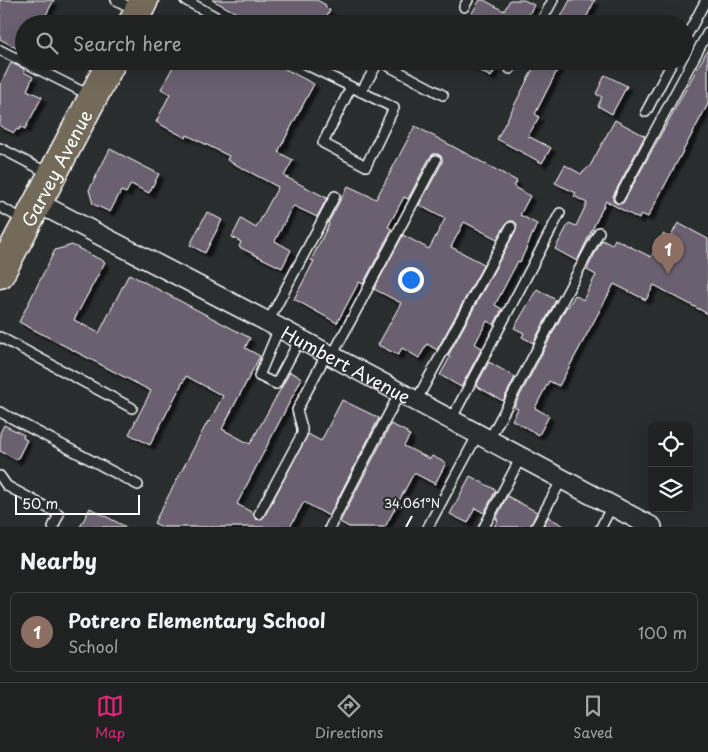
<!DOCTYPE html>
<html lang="en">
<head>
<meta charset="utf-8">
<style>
	body { margin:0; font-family:"Playpen Sans",sans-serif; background:#282a2a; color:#f1f3f6 }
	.controls { position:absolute; right:15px; bottom:15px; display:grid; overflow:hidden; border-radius:8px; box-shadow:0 5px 20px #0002 }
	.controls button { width:45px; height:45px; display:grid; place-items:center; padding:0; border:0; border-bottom:1px solid #3d3f40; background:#202222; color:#f1f3f6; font:25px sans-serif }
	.scale { position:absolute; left:15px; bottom:12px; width:125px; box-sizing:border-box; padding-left:5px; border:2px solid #fff; border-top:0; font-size:14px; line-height:18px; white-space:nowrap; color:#fff; -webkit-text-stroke:4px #2a2d2e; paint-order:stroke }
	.you { position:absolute; left:410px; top:279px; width:18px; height:18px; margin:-12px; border:4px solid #fff; border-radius:50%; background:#1a73e8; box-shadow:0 0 0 8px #1a73e833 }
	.badge { display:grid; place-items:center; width:32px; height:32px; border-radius:50%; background:#db2777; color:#fff; font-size:16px; font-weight:700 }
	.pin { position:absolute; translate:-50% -41px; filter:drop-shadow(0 1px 2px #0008) }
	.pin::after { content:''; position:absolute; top:26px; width:18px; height:15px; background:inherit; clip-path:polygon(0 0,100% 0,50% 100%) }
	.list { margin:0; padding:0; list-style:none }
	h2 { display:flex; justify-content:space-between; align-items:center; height:65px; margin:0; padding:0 20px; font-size:21px }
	h2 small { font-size:16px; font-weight:400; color:#a2a4a5 }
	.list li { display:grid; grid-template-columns:32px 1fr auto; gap:15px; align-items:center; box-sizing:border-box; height:80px; margin:0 10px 10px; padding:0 10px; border:1px solid #3d3f40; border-radius:8px }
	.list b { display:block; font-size:19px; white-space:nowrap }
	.list p { margin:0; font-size:16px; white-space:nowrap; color:#a2a4a5 }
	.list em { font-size:16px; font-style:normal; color:#a2a4a5 }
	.icon { flex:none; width:28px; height:28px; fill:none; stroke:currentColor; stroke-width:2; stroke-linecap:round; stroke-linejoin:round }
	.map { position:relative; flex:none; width:708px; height:527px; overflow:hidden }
	.search { position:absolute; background:#202222; box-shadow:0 5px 20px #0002; left:15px; right:15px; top:15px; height:55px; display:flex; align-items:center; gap:12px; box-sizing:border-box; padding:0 18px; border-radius:28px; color:#a2a4a5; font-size:19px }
	.sheet { height:155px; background:#202222 }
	nav { display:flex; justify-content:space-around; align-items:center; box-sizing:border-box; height:70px; border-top:1px solid #3d3f40; background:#202222; font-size:14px; color:#a2a4a5 }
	nav a { display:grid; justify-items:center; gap:2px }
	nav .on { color:#db2777 }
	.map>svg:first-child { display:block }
	.building { fill:#6b6070; stroke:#fff; filter:url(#shadow) }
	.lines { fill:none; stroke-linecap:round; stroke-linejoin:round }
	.lane-casing { stroke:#fff; stroke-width:12 }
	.street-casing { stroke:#fff; stroke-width:22 }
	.primary-casing { stroke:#fff; stroke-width:31 }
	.lane { stroke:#2a2d2e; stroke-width:9 }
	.street { stroke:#2a2d2e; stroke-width:19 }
	.primary { stroke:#736b5a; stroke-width:28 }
	.ticks { fill:none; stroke:#fff; stroke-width:2 }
	.labels { text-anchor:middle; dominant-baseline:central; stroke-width:4.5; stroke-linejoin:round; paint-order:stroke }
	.street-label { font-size:18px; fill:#fff; stroke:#2a2d2e }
	.ticks-label { font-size:12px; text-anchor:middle; fill:#fff; stroke:#2a2d2e; stroke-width:4.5; stroke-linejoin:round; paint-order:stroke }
</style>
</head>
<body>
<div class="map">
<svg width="708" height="527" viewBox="0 0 708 527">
	<defs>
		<filter id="shadow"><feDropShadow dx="4.5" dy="4.5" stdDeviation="1" flood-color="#0009"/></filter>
	</defs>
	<rect width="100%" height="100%" fill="#2a2d2e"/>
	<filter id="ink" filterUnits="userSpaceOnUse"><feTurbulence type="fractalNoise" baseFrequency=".02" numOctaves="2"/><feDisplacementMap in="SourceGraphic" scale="10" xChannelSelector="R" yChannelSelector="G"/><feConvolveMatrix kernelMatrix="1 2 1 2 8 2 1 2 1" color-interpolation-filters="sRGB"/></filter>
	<g filter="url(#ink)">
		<path class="building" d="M0 0H54L41 24H24V55L17 51 18 49 0 39Z
			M212 0H317L326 5 325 7 330 10 322 24H257Z
			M480 0H484L504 11 510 0H524L534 5 525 22 528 24H465Z
			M570 0H595L583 24H557Z
			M708 49V104L648 217 641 214 639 219 606 201 577 261 555 249 569 223 576 226 587 203 574 196 576 193 555 183 565 165 581 174 590 166 615 120 645 136 613 196V201L616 203H623Z
			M176 61H270L314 84 278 152 293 160 284 176 327 198 317 217 294 206 291 209 275 241 291 250 282 268 239 247 241 242 232 237 241 219 256 228 278 187 227 160 229 156 187 135 186 138 156 122 170 94 161 89Z
			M461 61H500L491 77Z
			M537 61H562L535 114 539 117 528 136 551 148 542 163 497 139Z
			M11 63 24 69V72L33 77 27 90 42 97 25 129 21 127 19 130 17 129 14 133 0 126V85Z
			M605 75 627 86 612 114 598 106 602 97 596 94Z
			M415 126 517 181 514 187 530 196 520 215 537 224 526 249 520 262 518 261 495 305 502 309 494 325 487 321 475 344 482 348 461 387 440 375 450 357 448 356 516 230 517 224 514 221H510L506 224 497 239 464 222 451 247 484 264 437 350 427 344 419 358 402 348 398 355 378 345 401 303 374 289 403 235 429 249 445 219 419 205 442 163V157L438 154H433L430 157 408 199 404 197 388 227 392 229 363 284 359 282 337 323 294 299 314 261 311 260 329 224 328 223 348 186 376 199Z
			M110 149 159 174 149 193 131 184 126 193 121 191 110 212 93 204 89 190Z
			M207 212 222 220 205 253 190 245Z
			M678 223 708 239V314L654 285 646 300 614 284 559 386 549 381 535 408 549 416 539 435 512 420 518 409 514 407 567 306 568 307 575 295 583 300 596 275 587 270 588 267 602 240 612 245 615 239 651 257 663 234 670 238Z
			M72 245 105 262 74 320 99 333 129 274 250 338 245 348 260 356 222 429 250 444 290 372 302 378 237 504 253 513 256 519 260 520 264 517 308 434 321 441 342 400 379 418 329 516 304 502 290 527H162L154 523 208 421 209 422 223 396 186 376 150 445 129 434 151 391 19 322 55 250Z
			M537 289 556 300 533 343 522 337 524 333 514 328Z
			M489 362 515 377 503 401 476 386Z
			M391 424 407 432V434L410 435 404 446 430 459 432 456 446 463 435 484 414 473 385 527H349L340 522Z
			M4 425 24 435 23 438 27 440 17 460 0 451V433Z
			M470 476 496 490 484 513 475 508 468 523 450 514Z
			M507 496 537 512 530 527H494L498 520 496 519Z
			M90 508 126 527H80Z
			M548 517 566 527H543Z"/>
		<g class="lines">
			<defs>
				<path id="lane" d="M116 0 135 10
					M185 0 229 24
					M464 7 468 0
					M540 24 553 0
					M684 41 706 0
					M0 50 91 96
					M299 61 394 108 366 166 323 143 351 87
					M379 61 443 95
					M510 69 517 61
					M361 92 379 61
					M646 112 673 61
					M0 148 50 174
					M619 198 708 32
					M0 207 24 220
					M268 322 335 196
					M279 328 259 376 276 384 300 339
					M0 337 132 408
					M332 356 436 160
					M416 401 511 227
					M0 412 138 485
					M451 420 560 213
					M489 440 599 232
					M0 476 7 486 59 514 53 527
					M259 514 302 434V428L297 410 327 353
					M330 527 400 392
					M428 527 478 434
					M484 527 521 457
					M536 527 562 479
					M601 527 612 506"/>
				<g id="street">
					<path id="s1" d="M38 203 268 322 652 527"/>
				</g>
				<g id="primary">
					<path d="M132 24 144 0"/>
					<path id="s2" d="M0 274 112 61"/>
				</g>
			</defs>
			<use href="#lane" class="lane-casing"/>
			<use href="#street" class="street-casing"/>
			<use href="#primary" class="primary-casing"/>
			<use href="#lane" class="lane"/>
			<use href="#street" class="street"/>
			<use href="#primary" class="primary"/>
		</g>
	</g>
	<path class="ticks" d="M406 527 412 516"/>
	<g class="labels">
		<g class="street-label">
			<text stroke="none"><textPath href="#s2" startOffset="120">Garvey Avenue</textPath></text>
			<text stroke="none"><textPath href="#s1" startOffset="348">Humbert Avenue</textPath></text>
		</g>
	</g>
	<g class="ticks-label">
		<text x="412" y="508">34.061°N</text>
	</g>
</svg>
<div class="controls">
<button><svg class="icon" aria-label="locate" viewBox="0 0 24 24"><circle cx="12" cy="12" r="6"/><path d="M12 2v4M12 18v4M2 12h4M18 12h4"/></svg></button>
<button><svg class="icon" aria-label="layers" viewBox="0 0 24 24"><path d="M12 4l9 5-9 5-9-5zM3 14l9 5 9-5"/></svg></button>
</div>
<div class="scale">50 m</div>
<div class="you"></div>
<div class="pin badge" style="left:668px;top:274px;background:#8d6e63">1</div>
<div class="search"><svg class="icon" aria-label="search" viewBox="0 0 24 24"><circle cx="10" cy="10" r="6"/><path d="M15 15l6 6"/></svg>Search here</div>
</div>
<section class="sheet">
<h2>Nearby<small></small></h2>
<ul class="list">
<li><span class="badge" style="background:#8d6e63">1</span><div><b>Potrero Elementary School</b><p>School</p></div><em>100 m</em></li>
</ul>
</section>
<nav>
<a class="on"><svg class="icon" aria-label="map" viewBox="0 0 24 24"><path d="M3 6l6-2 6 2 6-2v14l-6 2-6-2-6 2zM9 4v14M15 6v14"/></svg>Map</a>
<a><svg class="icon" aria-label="directions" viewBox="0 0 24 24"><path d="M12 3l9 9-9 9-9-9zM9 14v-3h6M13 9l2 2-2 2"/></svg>Directions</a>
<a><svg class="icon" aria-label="saved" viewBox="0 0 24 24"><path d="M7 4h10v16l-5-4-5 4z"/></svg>Saved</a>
</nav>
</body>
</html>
